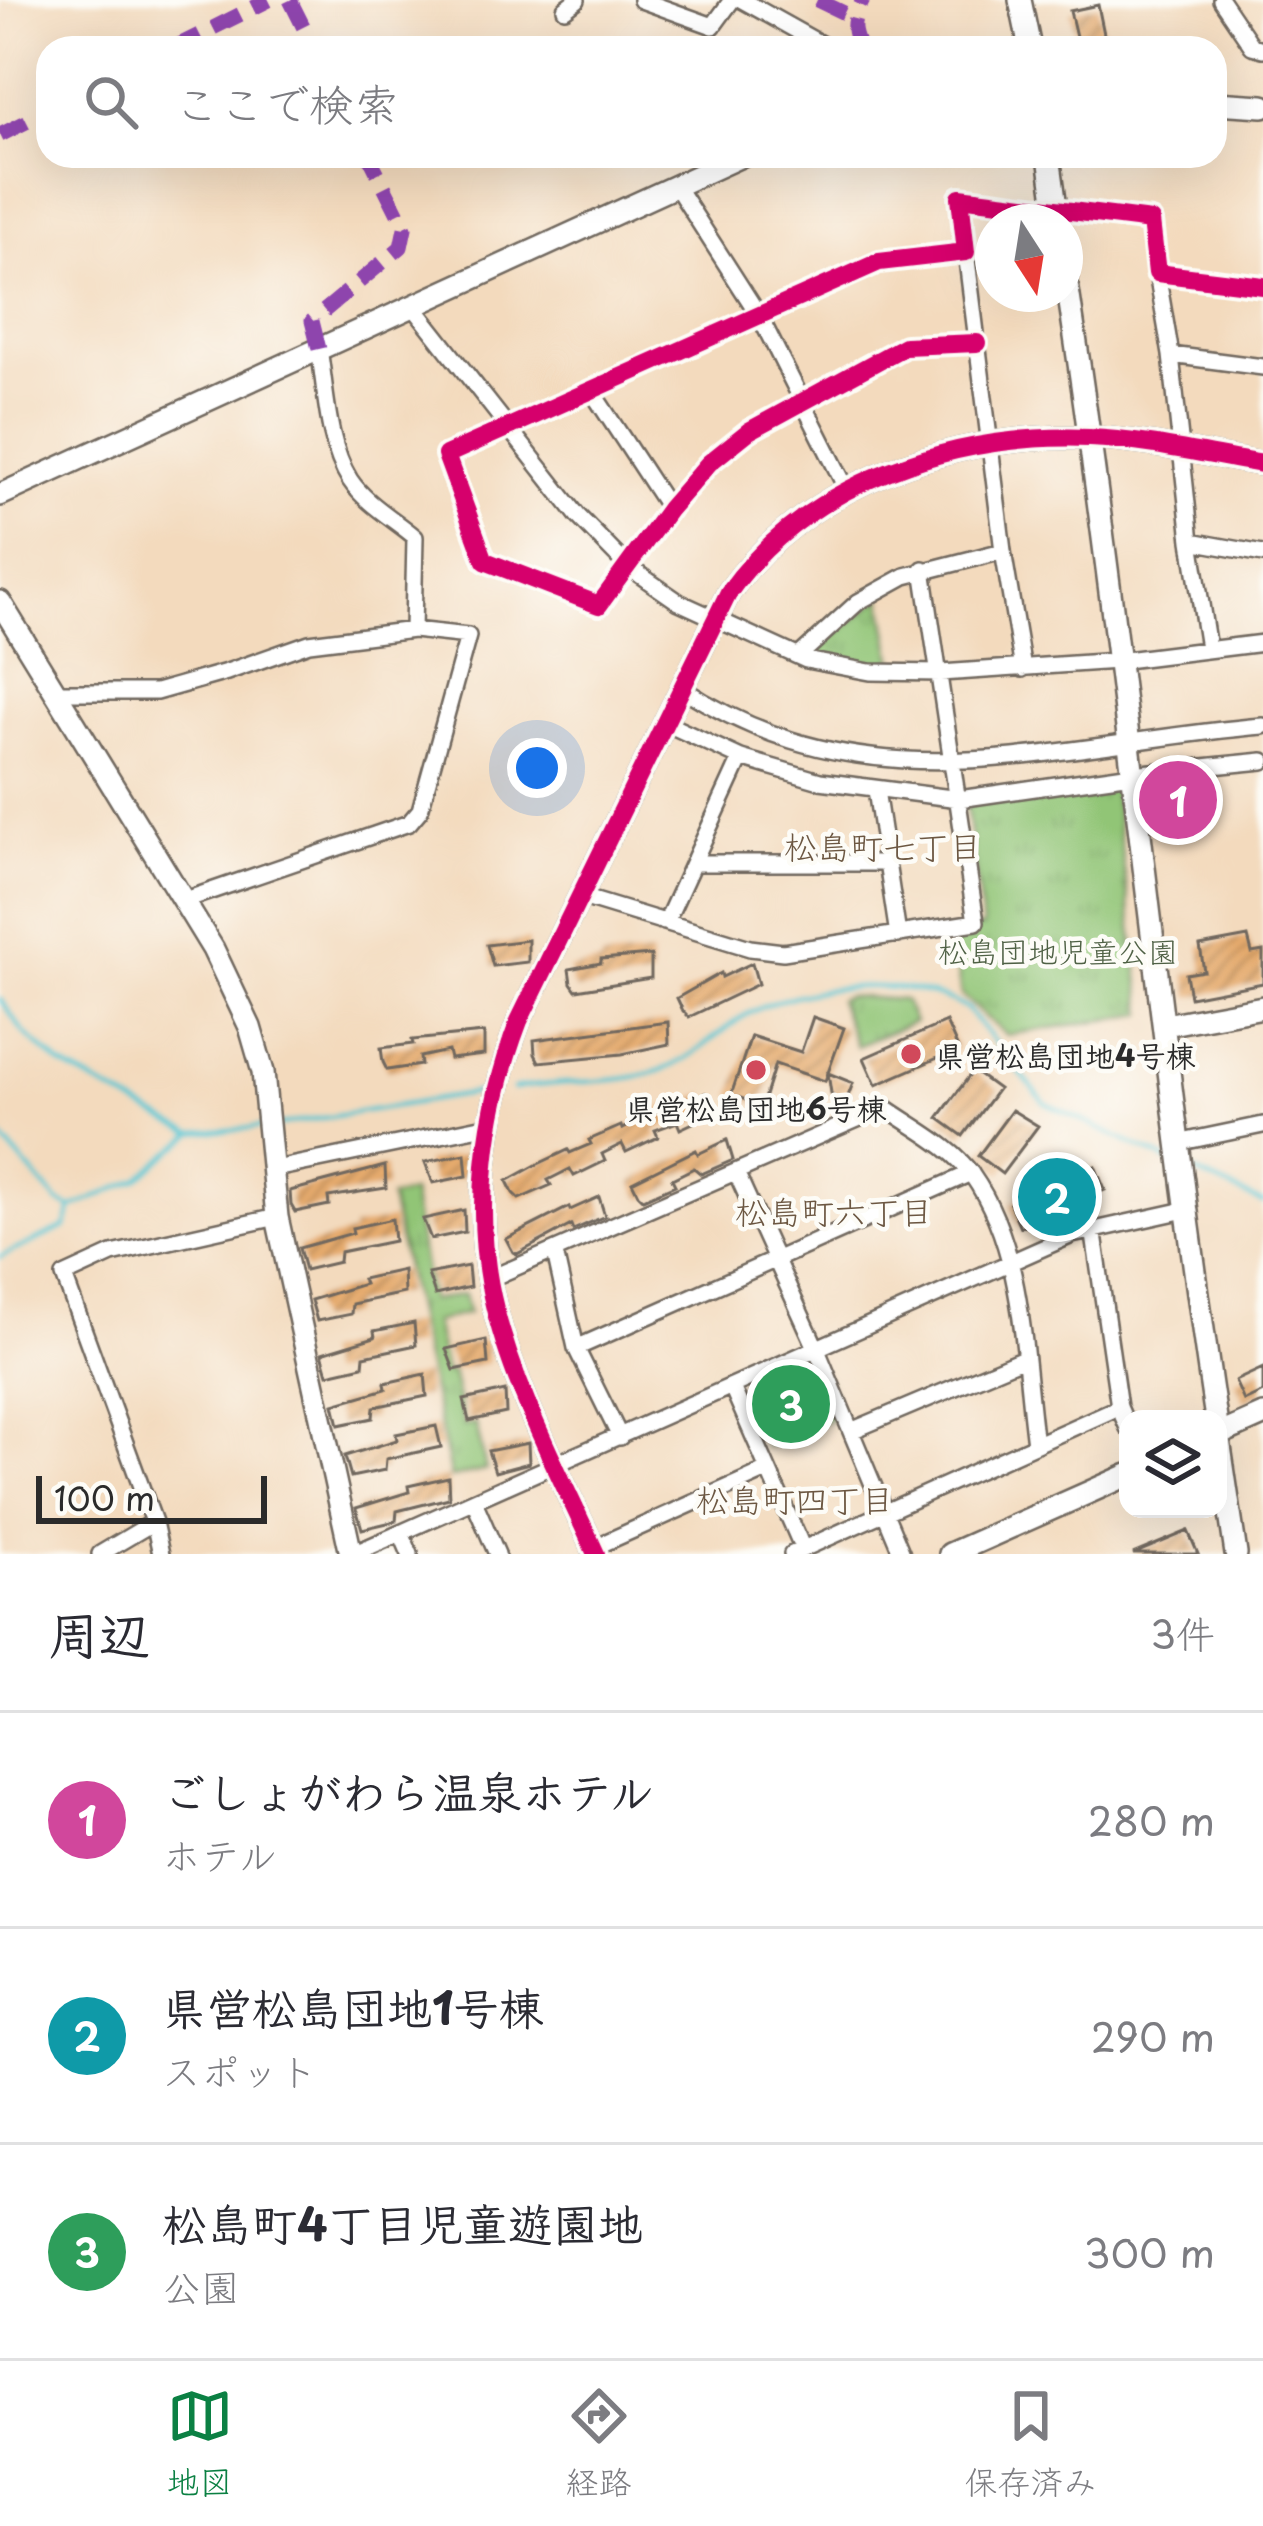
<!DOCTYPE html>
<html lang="ja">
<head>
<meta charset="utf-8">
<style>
	body { margin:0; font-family:"Playpen Sans","Klee One",sans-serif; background:#f7f7f7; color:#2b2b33 }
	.controls { position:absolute; right:36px; bottom:36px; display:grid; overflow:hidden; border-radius:24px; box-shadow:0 12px 48px #0002 }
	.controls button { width:108px; height:108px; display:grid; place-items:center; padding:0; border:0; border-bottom:3px solid #e1e1e2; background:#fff; color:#2b2b33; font:60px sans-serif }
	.compass { position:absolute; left:975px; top:204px; width:108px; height:108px; border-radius:50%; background:#fff; box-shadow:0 12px 48px #0002; rotate:168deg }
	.scale { position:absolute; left:36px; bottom:30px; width:231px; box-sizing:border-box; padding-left:12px; border:6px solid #2b2b2b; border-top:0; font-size:33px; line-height:42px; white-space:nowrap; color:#2b2b2b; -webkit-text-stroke:9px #fdfcf7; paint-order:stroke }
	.you { position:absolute; left:537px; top:768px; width:42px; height:42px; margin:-30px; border:9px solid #fff; border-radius:50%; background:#1a73e8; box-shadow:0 0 0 18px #1a73e833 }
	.badge { display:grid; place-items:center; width:78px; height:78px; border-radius:50%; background:#0b8043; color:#fff; font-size:39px; font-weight:700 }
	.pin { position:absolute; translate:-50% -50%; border:6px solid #fff; box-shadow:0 3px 12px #0006 }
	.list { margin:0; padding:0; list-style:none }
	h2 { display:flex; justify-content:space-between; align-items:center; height:156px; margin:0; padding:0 48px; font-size:51px }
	h2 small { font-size:39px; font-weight:400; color:#7c7c81 }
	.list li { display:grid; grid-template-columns:78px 1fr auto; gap:36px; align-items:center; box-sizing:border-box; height:216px; padding:0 48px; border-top:3px solid #e1e1e2 }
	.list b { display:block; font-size:45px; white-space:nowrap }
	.list p { margin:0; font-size:39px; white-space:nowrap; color:#7c7c81 }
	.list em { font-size:39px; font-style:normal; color:#7c7c81 }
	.icon { flex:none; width:66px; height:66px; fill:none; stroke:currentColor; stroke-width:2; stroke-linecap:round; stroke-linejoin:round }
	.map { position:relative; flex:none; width:1263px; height:1554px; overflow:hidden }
	.search { position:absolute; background:#fff; box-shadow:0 12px 48px #0002; left:36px; right:36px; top:36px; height:132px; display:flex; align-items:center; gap:30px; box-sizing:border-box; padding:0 42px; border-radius:36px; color:#7c7c81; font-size:45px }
	.sheet { height:804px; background:#fff }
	nav { display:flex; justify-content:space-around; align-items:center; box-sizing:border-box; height:168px; border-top:3px solid #e1e1e2; background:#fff; font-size:33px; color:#7c7c81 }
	nav a { display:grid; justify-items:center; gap:6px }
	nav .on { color:#0b8043 }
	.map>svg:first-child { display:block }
	.park { fill:url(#park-tufts); stroke:#5e7850; stroke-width:3 }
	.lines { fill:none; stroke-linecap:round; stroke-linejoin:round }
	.stream { stroke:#5ac6d2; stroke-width:4.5 }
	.building { fill:url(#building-hatch) }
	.street-casing { stroke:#71685e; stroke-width:20 }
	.secondary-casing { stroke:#71685e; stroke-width:26 }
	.street { stroke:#fff; stroke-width:15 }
	.secondary { stroke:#fff; stroke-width:21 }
	.quiet { stroke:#8e44ad; stroke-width:15; stroke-dasharray:30 15; stroke-linecap:butt }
	.cycleway-casing { stroke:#fdfcf7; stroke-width:26 }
	.cycleway { stroke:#d6006c; stroke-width:18 }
	.poi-dot { fill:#d1495b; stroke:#fdfcf7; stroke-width:4.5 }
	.labels { text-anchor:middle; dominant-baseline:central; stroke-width:9; stroke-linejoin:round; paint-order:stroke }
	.park-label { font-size:30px; fill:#4f6145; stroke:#fdfcf7 }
	.poi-label { font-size:30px; font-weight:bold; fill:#2b2b2b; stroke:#fdfcf7; text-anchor:start }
	.neighbourhood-label { font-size:33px; fill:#6c5742; stroke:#fdfcf7 }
</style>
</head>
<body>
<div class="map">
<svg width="1263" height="1554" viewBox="0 0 1263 1554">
	<defs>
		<pattern id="park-tufts" width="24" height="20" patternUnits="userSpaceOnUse" patternTransform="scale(3)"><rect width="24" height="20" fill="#91c576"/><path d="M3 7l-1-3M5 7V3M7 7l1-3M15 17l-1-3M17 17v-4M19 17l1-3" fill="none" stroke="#7da966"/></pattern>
		<pattern id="building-hatch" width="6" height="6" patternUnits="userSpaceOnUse" patternTransform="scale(3)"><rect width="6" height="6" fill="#e5aa6d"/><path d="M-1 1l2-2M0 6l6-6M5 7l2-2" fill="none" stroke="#ba8b5a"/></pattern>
	</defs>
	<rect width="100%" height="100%" fill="#fdfcf7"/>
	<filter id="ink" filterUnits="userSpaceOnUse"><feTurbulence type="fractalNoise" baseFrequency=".00833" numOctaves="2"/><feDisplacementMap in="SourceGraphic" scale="24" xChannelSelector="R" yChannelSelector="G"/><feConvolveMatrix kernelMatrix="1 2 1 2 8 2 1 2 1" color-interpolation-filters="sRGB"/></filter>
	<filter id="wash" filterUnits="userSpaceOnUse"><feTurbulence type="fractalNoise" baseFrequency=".004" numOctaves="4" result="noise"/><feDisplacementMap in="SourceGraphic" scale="48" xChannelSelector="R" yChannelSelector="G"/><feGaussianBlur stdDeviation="2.7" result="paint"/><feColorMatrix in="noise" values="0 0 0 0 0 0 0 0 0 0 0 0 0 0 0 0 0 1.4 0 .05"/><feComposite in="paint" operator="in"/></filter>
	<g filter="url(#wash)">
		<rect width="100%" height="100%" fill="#f3dabd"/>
		<path class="park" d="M882 597 895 669 810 654Z
			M1112 781 1144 1014 1006 1035 961 995 951 933 983 927 966 804Z
			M846 996 904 1000 914 1022 856 1046 838 1000Z
			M411 1193 430 1301 464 1294 468 1313 434 1322 445 1373 452 1372 464 1426 476 1424 486 1470 451 1478 390 1198Z
			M803 1366 817 1370 839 1415 766 1447 743 1394Z"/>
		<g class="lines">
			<path class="stream" d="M0 999 24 1033 61 1065 168 1122 194 1133 263 1127
				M513 1089C562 1079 610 1086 659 1071 692 1061 715 1034 744 1016 800 983 910 974 967 1009L1045 1103 1172 1163
				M274 1126 482 1092
				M0 1136 58 1202 72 1208 138 1179 194 1133
				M1188 1169 1263 1203
				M0 1257 65 1227 72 1208"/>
		</g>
		<g id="blocks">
			<path class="building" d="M1098 5 1105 39 1078 45 1070 11Z
				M1248 937 1252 953 1263 951V983L1190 997 1186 974 1204 971 1200 946Z
				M528 940V962L493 966 487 945Z
				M651 955V978L576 990 571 983 569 969 601 963V959Z
				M752 963 758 984 689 1017 683 1011 677 998 721 973 722 977Z
				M813 1017 844 1028 825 1081 775 1064 762 1105 731 1095 751 1036 801 1052Z
				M668 1022 669 1044 622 1054 539 1062 535 1054 534 1040Z
				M946 1022 958 1049 876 1085 864 1058Z
				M484 1033V1055L450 1059 448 1051 420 1057 421 1065 387 1070 383 1062 381 1048 413 1044 412 1040Z
				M973 1071 998 1089 963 1136 938 1118Z
				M828 1073 853 1083 845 1104 837 1105 831 1093Z
				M705 1093 712 1114 680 1129 677 1122 655 1130 658 1137 626 1152 622 1144 602 1154 605 1161 574 1176 570 1169 548 1180 551 1185 519 1199 513 1193 507 1181 536 1165 568 1150 570 1153 591 1144 589 1140 621 1126 622 1129 674 1102 676 1106Z
				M1012 1110 1038 1126 1002 1174 978 1156Z
				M727 1140 733 1160 701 1174 694 1168 672 1179 675 1185 643 1199 638 1194 632 1182 696 1150 698 1154Z
				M465 1154 467 1176 433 1183 425 1162Z
				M385 1166 386 1188 328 1197 329 1205 295 1212 291 1205 290 1191Z
				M1095 1166 1105 1190 1020 1227 1010 1204Z
				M599 1197 605 1216 573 1230 571 1225 517 1254 513 1252 506 1239 569 1207 570 1210Z
				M464 1210 465 1232 431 1239 423 1219Z
				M392 1219 394 1241 340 1252 339 1262 305 1270 299 1248 353 1233 352 1228Z
				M468 1266 470 1287 435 1295 428 1274Z
				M403 1270 404 1293 352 1304 351 1314 317 1321 311 1300 364 1284 362 1279Z
				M414 1323 416 1345 364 1356 363 1366 328 1374 322 1353 375 1337 374 1331Z
				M486 1340 488 1363 454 1370 446 1349Z
				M1263 1368V1392L1244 1401 1235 1381Z
				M425 1374 427 1396 374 1407 373 1418 339 1425 334 1404 386 1389 385 1383Z
				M505 1391 506 1413 469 1421 464 1400Z
				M436 1426 441 1447 386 1459 385 1470 351 1477 345 1456 397 1440 396 1434Z
				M528 1443 529 1463 495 1472 488 1451Z
				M448 1477 449 1498 397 1511 396 1521 362 1529 356 1508 409 1492 408 1486Z
				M1188 1531 1198 1554H1133Z"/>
		</g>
	</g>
	<g filter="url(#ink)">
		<use href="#blocks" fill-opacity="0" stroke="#71685e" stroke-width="3"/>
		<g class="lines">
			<defs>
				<path id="street" d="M641 0 713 26 732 0
					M742 0 828 48
					M1221 0 1252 46 1263 49
					M565 9 577 0
					M676 186 760 317 847 490
					M966 252 1003 551 1023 669
					M1157 273 1171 355 1191 541 1263 554
					M413 306 578 516 627 566 679 602 806 660 870 672 941 673 1117 661 1263 643
					M977 343 905 346 749 431 709 463 669 509 599 605 485 561 446 455 879 262 966 252 960 197 1151 221 1157 273 1263 286
					M1171 355 1263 367
					M591 390 669 509
					M1191 541 1208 648
					M800 655 858 602 905 576 1003 551
					M680 687C872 813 1055 743 1263 726
					M53 692H156L227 672 309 643 413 630
					M663 722 741 758 820 781 959 799 1132 774 1263 761
					M876 790 898 935
					M694 863H887
					M579 896 750 948 783 952 976 922 923 569
					M185 900 409 823 420 810 468 636 413 630 415 537C394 519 366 504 350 480 327 444 326 390 319 349
					M666 922 741 758
					M1177 1143 1263 1125
					M270 1170 490 1125
					M736 1172 817 1350 902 1554
					M1093 1228 1119 1407 1128 1428
					M555 1253 576 1348 620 1437
					M489 1279 885 1107C913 1127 953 1147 972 1175 1025 1250 1023 1356 1035 1444
					M576 1348 971 1173
					M732 1387 803 1549
					M851 1431 1024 1358
					M474 1501 497 1554
					M401 1533 410 1554
					M593 1548 767 1470
					M100 1554 154 1522
					M161 1554 154 1522 64 1276 112 1254 277 1217
					M353 1554 1072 1235 1185 1210
					M792 1554 1119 1407"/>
				<path id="secondary" d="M1020 0 1030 48
					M1215 103 1263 106
					M1049 156 1058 222
					M1065 270C1124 652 1159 1037 1216 1419
					M0 495 741 156
					M0 602 213 949 250 1027 263 1072 277 1217 351 1554
					M1165 1025 1263 1007
					M1218 1433 1236 1554
					M1218 1435 1263 1415
					M596 1554C560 1474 516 1393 495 1309 471 1214 485 1110 519 1021L729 592C809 480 956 433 1089 438 1146 440 1206 455 1263 464
					M950 1554 1128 1475"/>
			</defs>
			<use href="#street" class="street-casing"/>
			<use href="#secondary" class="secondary-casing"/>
			<use href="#street" class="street"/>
			<use href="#secondary" class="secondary"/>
			<path class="quiet" d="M290 0 314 48
				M817 0 852 17
				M173 48 269 0
				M860 48C850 26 853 20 863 0
				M0 135 48 111
				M319 349 312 321 401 247 405 228 369 156"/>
			<defs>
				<path id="cycleway" d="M977 343 905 346 749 431 709 463 669 509 599 605 485 561 446 455 879 262 966 252 960 197 1151 221 1157 273 1263 286
					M596 1554C560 1474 516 1393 495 1309 471 1214 485 1110 519 1021L729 592C809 480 956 433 1089 438 1146 440 1206 455 1263 464"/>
			</defs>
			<use href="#cycleway" class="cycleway-casing"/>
			<use href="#cycleway" class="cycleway"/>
		</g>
	</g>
	<g class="poi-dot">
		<circle cx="911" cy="1054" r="12"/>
		<circle cx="756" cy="1070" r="12"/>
	</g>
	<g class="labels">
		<g class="park-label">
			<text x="1058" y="950">松島団地児童公園</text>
		</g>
		<g class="poi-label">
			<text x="935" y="1054">県営松島団地4号棟</text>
			<text x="756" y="1107" text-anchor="middle">県営松島団地6号棟</text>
		</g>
		<g class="neighbourhood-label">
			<text x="883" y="845">松島町七丁目</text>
			<text x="834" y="1210">松島町六丁目</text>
			<text x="795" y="1498">松島町四丁目</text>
		</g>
	</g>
</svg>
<div class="controls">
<button><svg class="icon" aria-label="layers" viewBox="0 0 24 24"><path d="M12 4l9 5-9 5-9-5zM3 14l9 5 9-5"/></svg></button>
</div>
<svg class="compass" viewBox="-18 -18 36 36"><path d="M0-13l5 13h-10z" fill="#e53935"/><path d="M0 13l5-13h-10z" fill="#7c7c81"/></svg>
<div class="scale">100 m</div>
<div class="you"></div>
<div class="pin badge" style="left:1178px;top:800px;background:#d1479c">1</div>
<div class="pin badge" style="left:1057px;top:1197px;background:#0f9aa8">2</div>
<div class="pin badge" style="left:791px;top:1404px;background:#2e9e5b">3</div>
<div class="search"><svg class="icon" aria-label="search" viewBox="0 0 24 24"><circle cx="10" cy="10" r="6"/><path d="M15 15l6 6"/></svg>ここで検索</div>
</div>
<section class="sheet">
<h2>周辺<small>3件</small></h2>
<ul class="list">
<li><span class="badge" style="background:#d1479c">1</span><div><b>ごしょがわら温泉ホテル</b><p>ホテル</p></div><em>280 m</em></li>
<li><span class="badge" style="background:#0f9aa8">2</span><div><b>県営松島団地1号棟</b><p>スポット</p></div><em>290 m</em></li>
<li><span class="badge" style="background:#2e9e5b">3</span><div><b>松島町4丁目児童遊園地</b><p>公園</p></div><em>300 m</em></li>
</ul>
</section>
<nav>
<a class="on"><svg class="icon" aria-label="map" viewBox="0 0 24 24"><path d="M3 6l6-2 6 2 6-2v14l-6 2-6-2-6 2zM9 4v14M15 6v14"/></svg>地図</a>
<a><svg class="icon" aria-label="directions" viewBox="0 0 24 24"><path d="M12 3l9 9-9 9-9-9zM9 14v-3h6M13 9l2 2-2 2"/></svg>経路</a>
<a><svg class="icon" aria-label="saved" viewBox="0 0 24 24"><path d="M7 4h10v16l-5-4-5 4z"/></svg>保存済み</a>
</nav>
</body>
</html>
